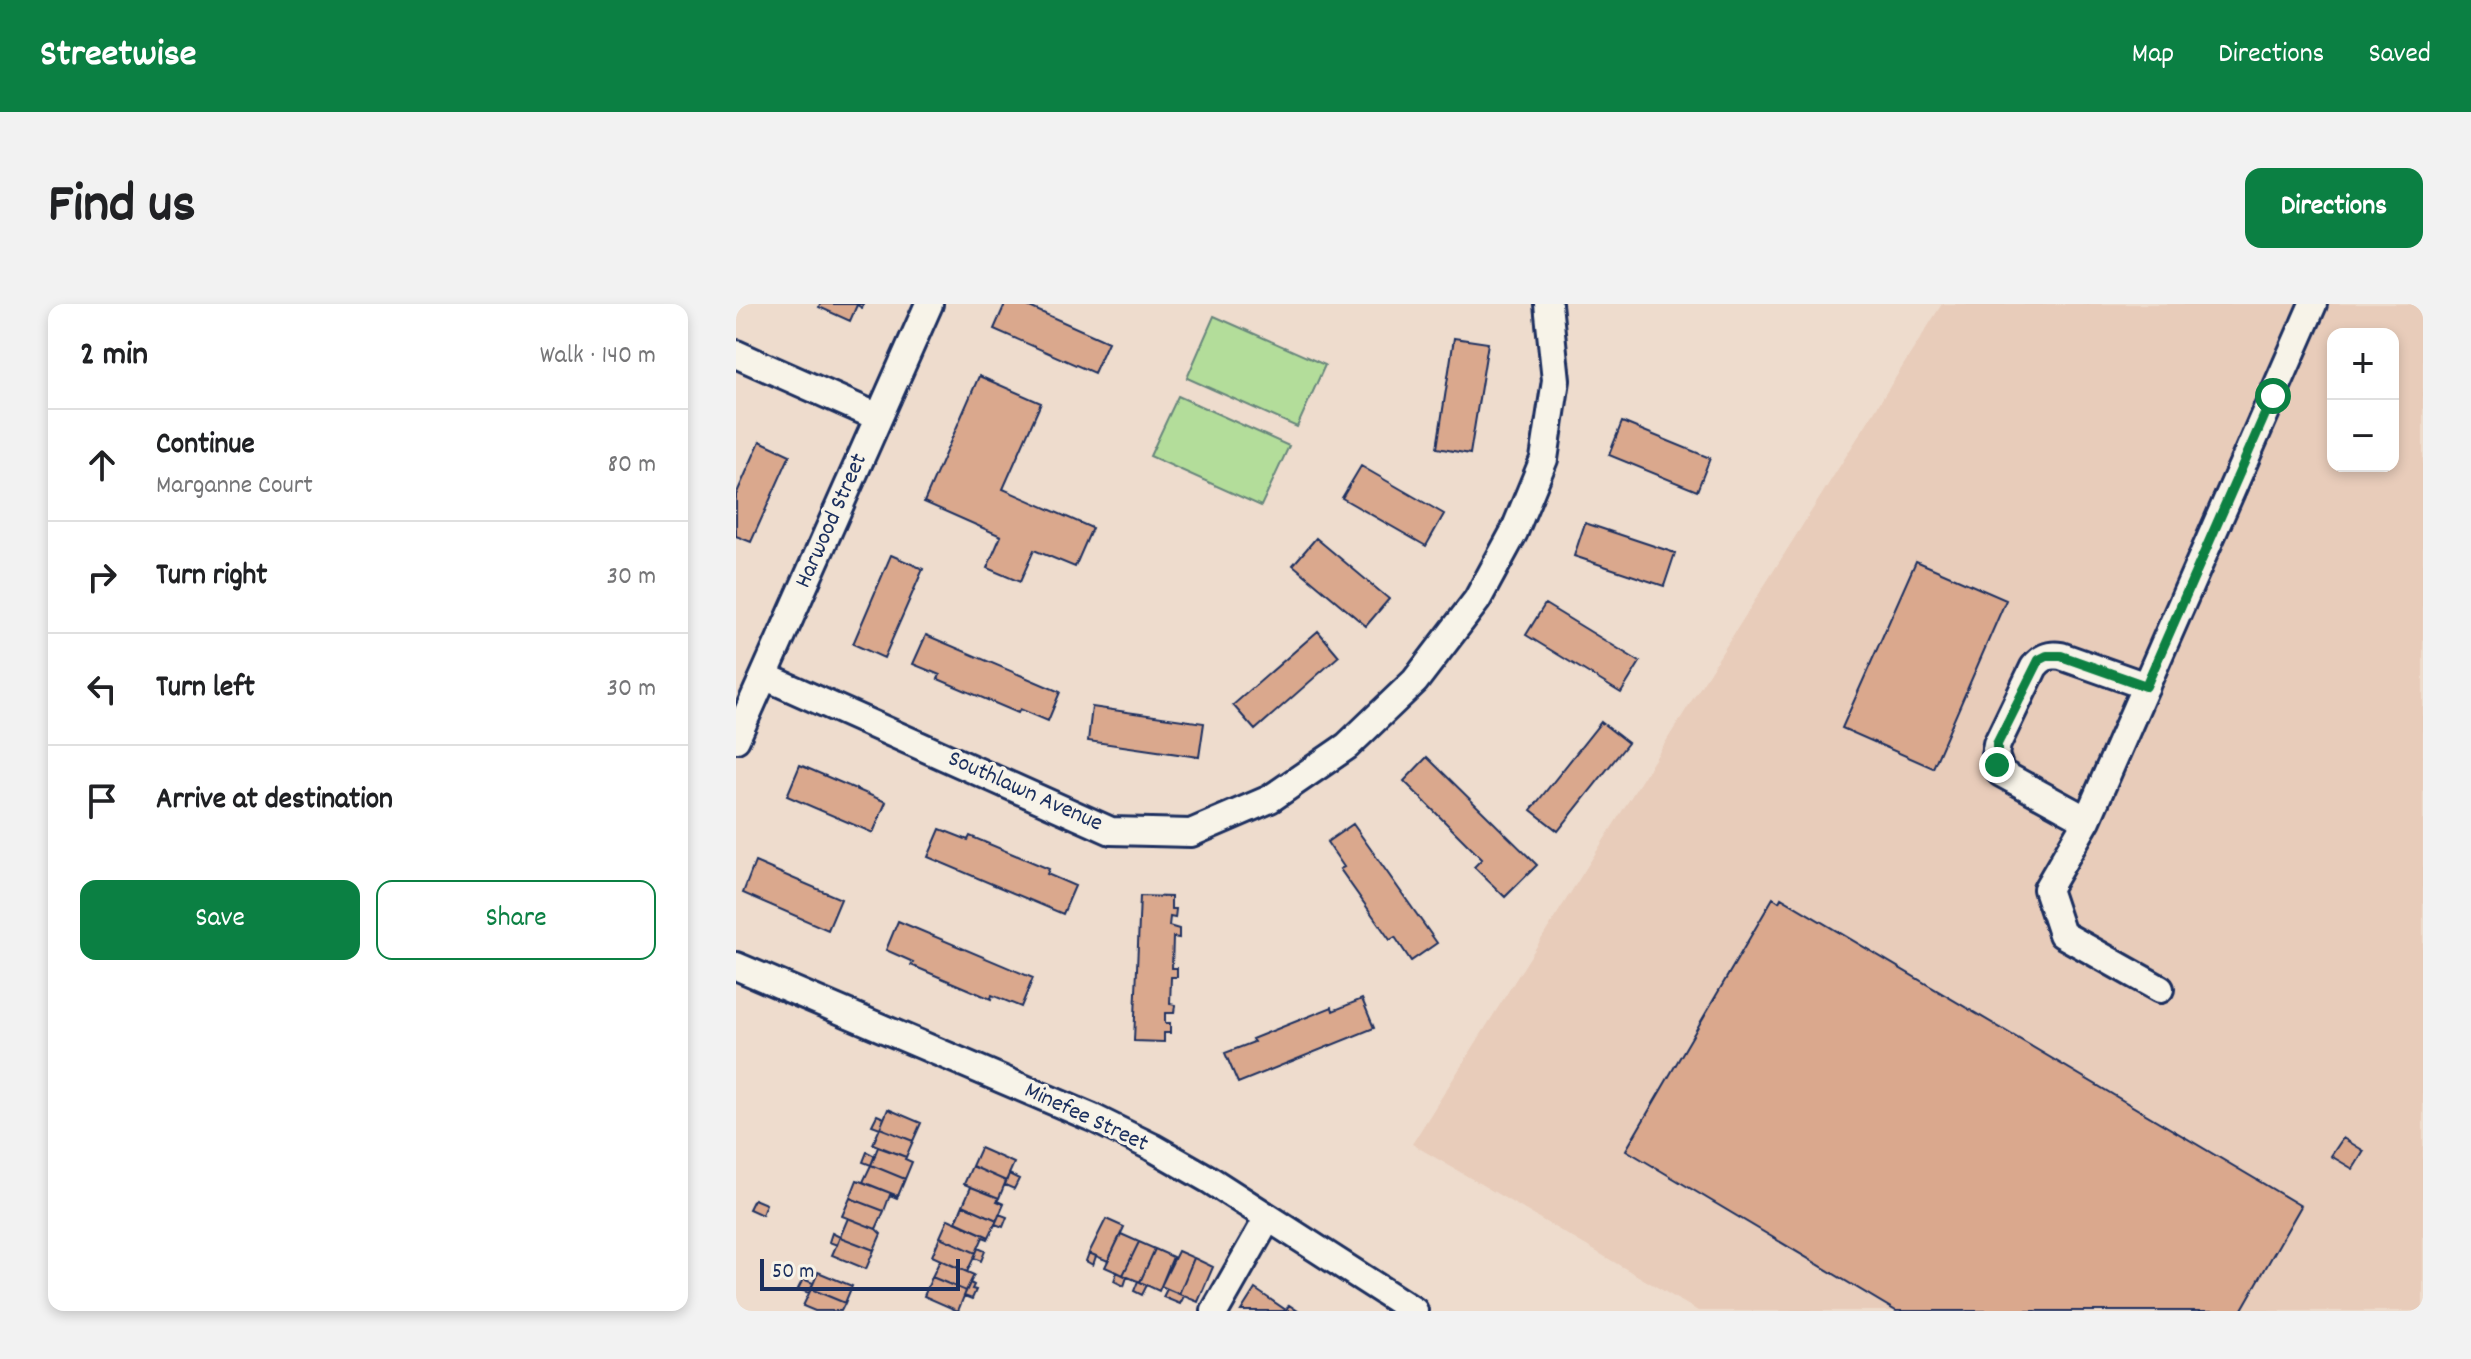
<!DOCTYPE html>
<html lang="en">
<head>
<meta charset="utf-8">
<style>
	body { margin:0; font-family:Dekko,sans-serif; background:#f2f2f2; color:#202124 }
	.controls { position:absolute; right:24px; top:24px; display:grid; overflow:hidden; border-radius:16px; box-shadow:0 4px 12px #0003 }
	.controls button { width:72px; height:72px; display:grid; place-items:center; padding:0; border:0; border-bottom:2px solid #e0e0e0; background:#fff; color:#202124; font:40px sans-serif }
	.scale { position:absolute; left:24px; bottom:20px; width:200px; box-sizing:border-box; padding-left:8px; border:4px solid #1b2f5e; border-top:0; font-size:22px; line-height:28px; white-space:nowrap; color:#1b2f5e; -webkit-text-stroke:6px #f7f3e8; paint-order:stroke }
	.stop { position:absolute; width:24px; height:24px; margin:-18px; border:6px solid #0b8043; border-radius:50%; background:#fff }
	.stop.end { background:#0b8043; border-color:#fff; box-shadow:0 2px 8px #0008 }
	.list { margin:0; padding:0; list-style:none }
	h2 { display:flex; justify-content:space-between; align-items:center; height:104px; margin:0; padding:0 32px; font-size:34px }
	h2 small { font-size:26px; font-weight:400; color:#757577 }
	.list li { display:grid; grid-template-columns:52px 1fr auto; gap:24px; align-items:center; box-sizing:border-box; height:112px; padding:0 32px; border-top:2px solid #e0e0e0 }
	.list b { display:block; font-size:30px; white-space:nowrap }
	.list p { margin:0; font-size:26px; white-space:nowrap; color:#757577 }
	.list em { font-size:26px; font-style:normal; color:#757577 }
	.actions { display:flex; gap:16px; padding:24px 32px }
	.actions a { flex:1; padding:18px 0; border:2px solid #0b8043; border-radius:16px; text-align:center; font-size:28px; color:#0b8043 }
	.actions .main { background:#0b8043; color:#fff }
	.icon { flex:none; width:44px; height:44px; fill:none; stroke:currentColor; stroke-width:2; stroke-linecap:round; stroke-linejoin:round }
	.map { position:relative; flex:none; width:1687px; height:1007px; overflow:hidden; border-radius:16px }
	header { display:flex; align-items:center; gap:48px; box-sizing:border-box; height:112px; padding:0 40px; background:#0b8043; color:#fff }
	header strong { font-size:38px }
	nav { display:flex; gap:44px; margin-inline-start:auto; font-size:28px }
	.intro { display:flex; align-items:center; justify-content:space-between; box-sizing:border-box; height:192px; padding:0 48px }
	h1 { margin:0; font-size:56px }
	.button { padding:20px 36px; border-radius:16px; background:#0b8043; color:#fff; font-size:28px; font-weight:700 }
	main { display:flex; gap:48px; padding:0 48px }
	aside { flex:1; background:#fff; border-radius:16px; box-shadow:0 4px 12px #0003 }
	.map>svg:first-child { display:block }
	.built { fill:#e8ccba; fill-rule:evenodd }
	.green { fill:#b3dd9a; stroke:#67867c; stroke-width:2 }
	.building { fill:#daa88d; stroke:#1b2f5e; stroke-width:2 }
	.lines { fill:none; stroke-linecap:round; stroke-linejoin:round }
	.minor-casing { stroke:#1b2f5e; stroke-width:32 }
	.minor { stroke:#f7f3e8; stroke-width:26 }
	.route { stroke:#0b8043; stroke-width:10 }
	.labels { text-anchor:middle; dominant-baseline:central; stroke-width:7; stroke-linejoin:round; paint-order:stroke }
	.street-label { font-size:24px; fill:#1b2f5e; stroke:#f7f3e8 }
</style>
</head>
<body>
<header>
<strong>Streetwise</strong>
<nav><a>Map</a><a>Directions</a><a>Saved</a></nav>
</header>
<div class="intro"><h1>Find us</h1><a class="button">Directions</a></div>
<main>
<aside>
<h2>2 min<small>Walk · 140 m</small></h2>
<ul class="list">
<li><svg class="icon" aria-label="ahead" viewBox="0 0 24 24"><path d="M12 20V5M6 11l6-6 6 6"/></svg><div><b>Continue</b><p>Marganne Court</p></div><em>80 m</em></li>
<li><svg class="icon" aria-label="right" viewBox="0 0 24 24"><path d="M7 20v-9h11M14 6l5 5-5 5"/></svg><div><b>Turn right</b></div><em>30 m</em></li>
<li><svg class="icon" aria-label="left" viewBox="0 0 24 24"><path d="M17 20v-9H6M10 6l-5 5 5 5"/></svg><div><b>Turn left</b></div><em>30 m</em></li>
<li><svg class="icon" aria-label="arrive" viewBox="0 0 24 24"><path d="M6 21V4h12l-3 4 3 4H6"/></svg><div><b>Arrive at destination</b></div></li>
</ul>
<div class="actions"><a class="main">Save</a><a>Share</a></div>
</aside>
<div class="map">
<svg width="1687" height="1007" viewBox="0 0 1687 1007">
	<rect width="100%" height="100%" fill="#eedccd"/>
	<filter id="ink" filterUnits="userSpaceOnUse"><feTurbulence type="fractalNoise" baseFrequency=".0125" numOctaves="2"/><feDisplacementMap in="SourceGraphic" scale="16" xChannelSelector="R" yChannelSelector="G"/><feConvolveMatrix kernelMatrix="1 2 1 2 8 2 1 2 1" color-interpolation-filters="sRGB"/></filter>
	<g filter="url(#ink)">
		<path class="built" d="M1206 0H1687V1007H962L676 840ZM1597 30H1657V162H1597Z"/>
		<path class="green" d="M478 12 589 61 561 123 451 74Z
			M442 92 553 142 525 202 414 152Z"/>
		<path class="building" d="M84 0H127L126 4 121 1 114 17 83 3Z
			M269 0H287L372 38 358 69 258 25Z
			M718 34 752 39 734 150 701 144Z
			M243 72 305 99 267 185 356 224 339 263 298 246 284 278 251 264 265 232 188 198Z
			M886 118 974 154 961 187 873 151Z
			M24 137 54 151 15 238 0 232V191Z
			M625 162 708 210 690 242 606 194Z
			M849 219 939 249 928 282 838 252Z
			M580 234 653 295 630 322 557 261Z
			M155 251 187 265 148 354 117 340Z
			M1180 257 1270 296 1197 464 1106 424Z
			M809 300 904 358 885 389 790 331Z
			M582 327 603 352 519 426 497 401Z
			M190 331 324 388 312 417 284 405 282 409 202 375 204 371 177 360Z
			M356 403 468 419 463 453 352 437Z
			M865 418 892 439 822 527 795 506Z
			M691 453 801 561 769 593 738 563 746 555 668 477Z
			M64 461 150 498 137 529 51 492Z
			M617 520 701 639 675 657 659 633 654 636 604 565 608 563 591 538Z
			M204 525 232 536 234 532 313 565 311 570 339 582 327 610 192 553Z
			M19 558 105 595 92 626 7 589Z
			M404 592 435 593V605H440L439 614 434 613 433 622 443 625V634L437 633 436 664H441V673H435L434 700 439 701 438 709H429V719H434V729H428V738L398 737Z
			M1037 594 1043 598 1045 594 1565 902 1505 1007H1160L890 846Z
			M162 617 297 674 285 703 256 691 255 695 175 661 177 658 150 646Z
			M626 695 638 724 502 779 489 749 518 738 516 735 596 703 597 707Z
			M152 805 185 819 177 837 144 824Z
			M141 811 148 814 144 824 136 821Z
			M144 824 177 837 170 853 137 840Z
			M1607 834 1628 847 1617 865 1595 852Z
			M142 843 170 853 169 855 176 858 169 875 135 861Z
			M244 844 278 859 270 877 236 862Z
			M131 848 139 852 135 861 127 858Z
			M135 861 169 875 162 892 127 878Z
			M236 862 270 877 263 894 228 880Z
			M273 870 283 875 278 885 269 881Z
			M121 876 162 892 161 894 154 891 148 907 114 894Z
			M235 883 263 894 261 897 268 900 261 916 227 901Z
			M114 894 148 907 140 925 106 912Z
			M18 895 30 900 26 911 13 905Z
			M227 901 261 916 253 933 220 918Z
			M263 910 271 913 267 923 259 920Z
			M112 914 140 925 145 930 138 946 104 933Z
			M212 915 253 933 252 935 247 933 240 949 204 933Z
			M370 915 388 923 372 957 353 949Z
			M96 929 104 933 101 941 93 938Z
			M385 930 403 938 387 971 369 963Z
			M104 933 138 946 130 965 96 951Z
			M204 933 240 949 231 968 196 952Z
			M403 938 419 945 404 978 387 971Z
			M242 944 249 947 245 957 238 954Z
			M419 945 437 953 423 987 404 978Z
			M442 947 458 954 443 990 425 982Z
			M353 949 360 952 357 961 350 957Z
			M458 954 477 963 462 998 443 990Z
			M204 956 238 971 230 987 196 973Z
			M82 968 116 982 109 999 75 985Z
			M381 968 391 973 388 982 378 977Z
			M196 973 230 987 222 1007 188 992Z
			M67 975 77 979 73 989 62 985Z
			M402 977 411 981 406 991 398 987Z
			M234 979 238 981 236 985 240 986 236 995 228 992Z
			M75 985 109 999 105 1007H79L67 1002Z
			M431 985 448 992 444 1000 427 993Z
			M519 985 550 1006 553 1001 562 1007H505Z"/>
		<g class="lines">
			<defs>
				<path id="minor" d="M0 50 142 113
					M28 372 375 527 455 529 534 495 611 442 679 377 741 296 778 228 808 155 820 76 812 0
					M0 435 193 0
					M1351 516 1265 469 1259 451 1261 440 1298 363C1305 354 1312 350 1325 352L1410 382
					M0 662 357 814 416 843 474 876 678 1007
					M1424 685 1326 630 1311 585 1351 516 1577 0
					M479 1007 532 914"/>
			</defs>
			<use href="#minor" class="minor-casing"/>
			<use href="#minor" class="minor"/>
		</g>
	</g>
	<g class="lines" filter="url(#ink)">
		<path class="route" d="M1261 461V440L1303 356 1311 352H1325L1410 382 1537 92"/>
	</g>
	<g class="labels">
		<g class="street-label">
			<text transform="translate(96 217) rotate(-66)">Harwood Street</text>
			<text transform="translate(289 488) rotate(24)">Southlawn Avenue</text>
			<text transform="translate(350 814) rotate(25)">Minefee Street</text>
		</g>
	</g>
</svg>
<div class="controls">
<button>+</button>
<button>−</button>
</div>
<div class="scale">50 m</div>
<div class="stop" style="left:1537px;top:92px"></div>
<div class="stop end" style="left:1261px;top:461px"></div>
</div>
</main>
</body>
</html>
